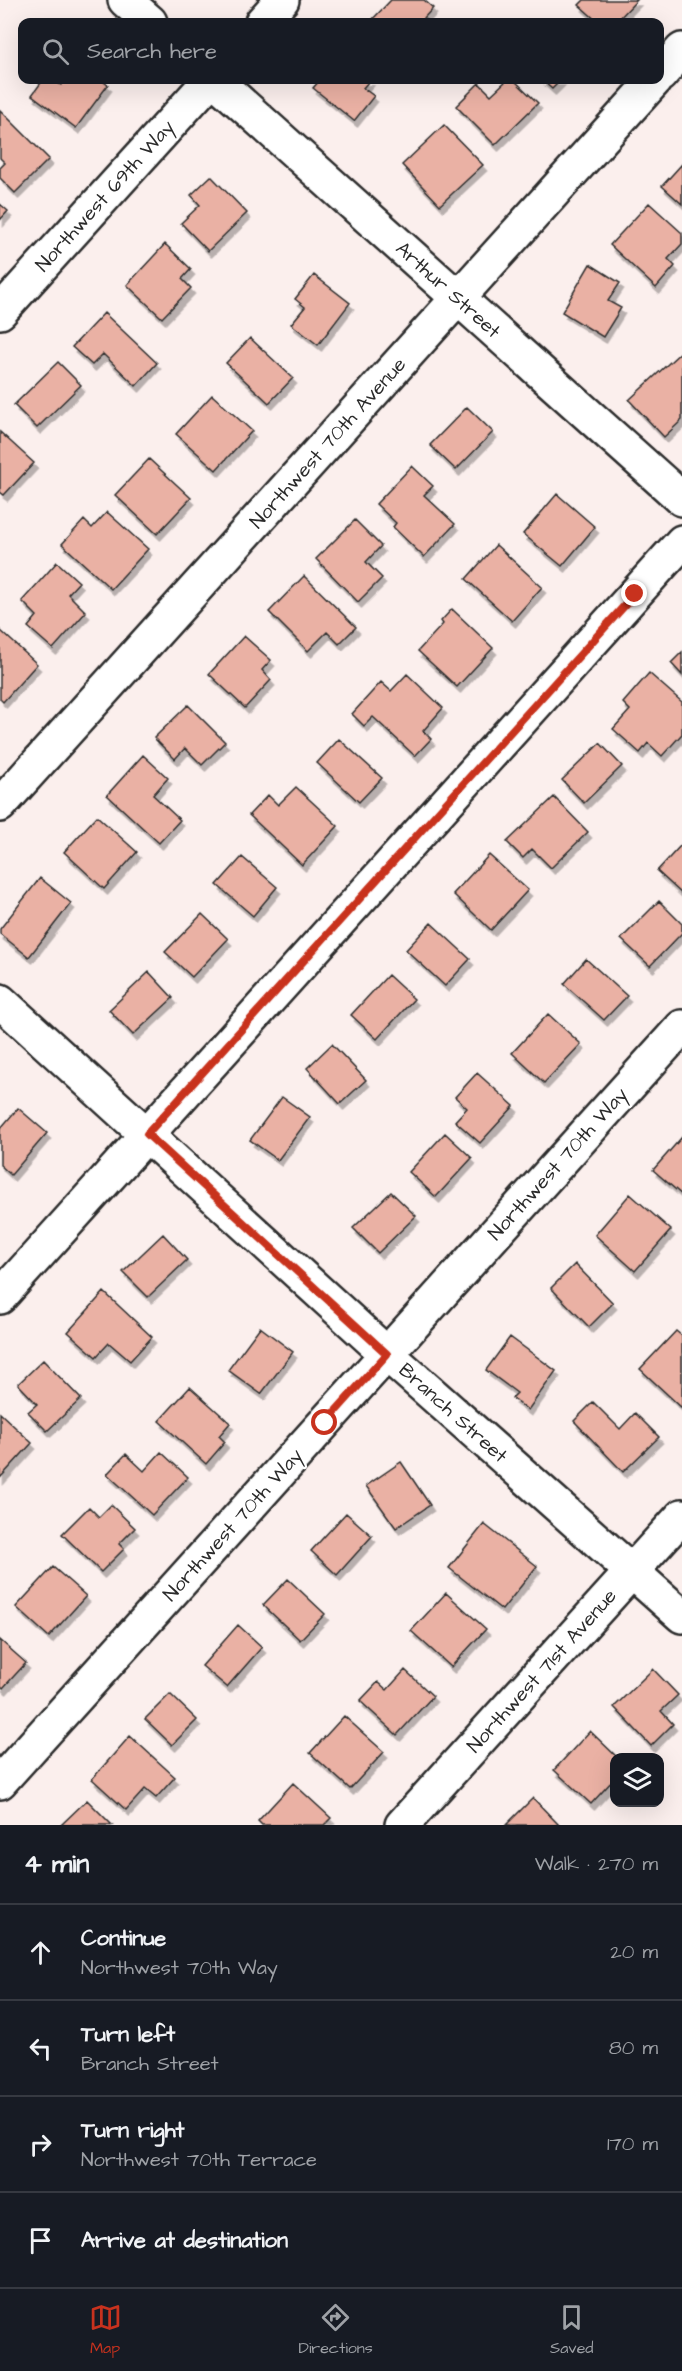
<!DOCTYPE html>
<html lang="en">
<head>
<meta charset="utf-8">
<style>
	body { margin:0; font-family:"Architects Daughter",sans-serif; background:#20242c; color:#f1f3f6 }
	.controls { position:absolute; right:18px; bottom:18px; display:grid; overflow:hidden; border-radius:12px; box-shadow:0 6px 24px #0002 }
	.controls button { width:54px; height:54px; display:grid; place-items:center; padding:0; border:0; border-bottom:2px solid #363941; background:#171b24; color:#f1f3f6; font:30px sans-serif }
	.stop { position:absolute; width:18px; height:18px; margin:-14px; border:4px solid #c8321e; border-radius:50%; background:#fff }
	.stop.end { background:#c8321e; border-color:#fff; box-shadow:0 2px 6px #0008 }
	.list { margin:0; padding:0; list-style:none }
	h2 { display:flex; justify-content:space-between; align-items:center; height:78px; margin:0; padding:0 24px; font-size:26px }
	h2 small { font-size:20px; font-weight:400; color:#9ea1a6 }
	.list li { display:grid; grid-template-columns:39px 1fr auto; gap:18px; align-items:center; box-sizing:border-box; height:96px; padding:0 24px; border-top:2px solid #363941 }
	.list b { display:block; font-size:22px; white-space:nowrap }
	.list p { margin:0; font-size:20px; white-space:nowrap; color:#9ea1a6 }
	.list em { font-size:20px; font-style:normal; color:#9ea1a6 }
	.icon { flex:none; width:33px; height:33px; fill:none; stroke:currentColor; stroke-width:2; stroke-linecap:round; stroke-linejoin:round }
	.map { position:relative; flex:none; width:682px; height:1825px; overflow:hidden }
	.search { position:absolute; background:#171b24; box-shadow:0 6px 24px #0002; left:18px; right:18px; top:18px; height:66px; display:flex; align-items:center; gap:15px; box-sizing:border-box; padding:0 21px; border-radius:12px; color:#9ea1a6; font-size:22px }
	.sheet { height:462px; background:#171b24 }
	nav { display:flex; justify-content:space-around; align-items:center; box-sizing:border-box; height:84px; border-top:2px solid #363941; background:#171b24; font-size:16px; color:#9ea1a6 }
	nav a { display:grid; justify-items:center; gap:3px }
	nav .on { color:#c8321e }
	.map>svg:first-child { display:block }
	.building { fill:#eab1a4; stroke:#2b2b2b; stroke-width:1.5; filter:url(#shadow) }
	.lines { fill:none; stroke-linecap:round; stroke-linejoin:round }
	.minor-casing { stroke:#2b2b2b; stroke-width:38 }
	.minor { stroke:#fff; stroke-width:33 }
	.route { stroke:#c8321e; stroke-width:8 }
	.labels { text-anchor:middle; dominant-baseline:central; stroke-width:4.5; stroke-linejoin:round; paint-order:stroke }
	.street-label { font-size:20px; fill:#2b2b2b; stroke:#fff }
</style>
</head>
<body>
<div class="map">
<svg width="682" height="1825" viewBox="0 0 682 1825">
	<defs>
		<filter id="shadow"><feDropShadow dx="3.5" dy="6" stdDeviation="0" flood-color="#0004"/></filter>
	</defs>
	<rect width="100%" height="100%" fill="#fbefed"/>
	<filter id="ink" filterUnits="userSpaceOnUse"><feTurbulence type="fractalNoise" baseFrequency=".0167" numOctaves="2"/><feDisplacementMap in="SourceGraphic" scale="12" xChannelSelector="R" yChannelSelector="G"/><feConvolveMatrix kernelMatrix="1 2 1 2 8 2 1 2 1" color-interpolation-filters="sRGB"/></filter>
	<g filter="url(#ink)">
		<path class="building" d="M391 0H424L433 8 424 18 429 22H370Z
			M584 0H637L616 22H598L579 5Z
			M43 80H53L61 85 65 80H101L108 85 76 128 32 95Z
			M320 80H370L363 88 374 96 354 121 313 88Z
			M507 80H514L538 103 495 145 456 106 479 83 491 95Z
			M542 80H561L552 89Z
			M0 110 49 159 15 193 0 178V168L5 163 0 158Z
			M444 125 483 165 440 205 402 165Z
			M682 164V204L662 186Z
			M211 176 247 213 208 251 181 223 200 205 191 195Z
			M649 203 682 233V244L668 259 675 266 656 288 610 245Z
			M0 204 8 211 0 220Z
			M165 244 191 269 182 279 191 288 162 318 127 285Z
			M590 264 620 283 608 301 621 308 603 337 562 312Z
			M314 275 350 303 318 345 291 324 305 307 295 299Z
			M104 313 157 363 136 386 103 354 92 365 72 347Z
			M250 338 293 378 269 403 226 363Z
			M682 351V420L664 437 629 400Z
			M58 362 81 385 37 428 14 405Z
			M212 395 252 431 216 470 176 434Z
			M467 407 493 432 456 470 430 445Z
			M0 432 34 463 4 495 0 492Z
			M149 459 191 498 157 534 115 495Z
			M412 466 433 486 424 495 455 524 424 557 393 527 396 523 376 504Z
			M557 494 595 527 562 566 523 534Z
			M107 512 148 549 111 589 62 544 84 520 92 528Z
			M355 520 381 546 366 562 382 578 358 602 316 559Z
			M496 545 542 587 512 621 466 579Z
			M57 562 79 582 68 594 86 612 53 649 28 627 37 616 22 601Z
			M304 576 356 627 339 644 327 632 308 651 269 612Z
			M452 609 493 648 457 687 418 651 443 624 441 621Z
			M0 630 37 664 3 702 0 699Z
			M244 636 271 660 262 670 271 680 245 708 209 674Z
			M682 652V675L671 663Z
			M649 673 682 702V734L662 756 648 743 640 753 613 729 630 710 623 703Z
			M407 674 443 708 423 731 431 739 415 756 373 717 364 726 352 714 381 682 391 691Z
			M188 705 225 742 202 765 185 748 175 759 154 738Z
			M339 739 382 778 359 802 317 763Z
			M600 743 622 766 584 803 562 780Z
			M143 755 168 778 153 795 180 820 159 843 107 795Z
			M296 787 338 826 302 865 249 815 268 795 278 805Z
			M554 797 588 832 551 868 532 849 523 858 507 842Z
			M97 816 137 852 104 889 64 852Z
			M682 844V894L657 871Z
			M489 855 528 890 491 930 453 894Z
			M242 857 277 887 253 916 217 885Z
			M40 878 71 903 29 957 0 934V929Z
			M659 901 682 924V933L650 966 621 939Z
			M202 914 228 939 192 977 165 952Z
			M431 923 470 959 445 986 406 950Z
			M586 959 627 996 604 1020 564 984Z
			M149 972 173 998 133 1035 109 1010Z
			M388 975 414 999 377 1039 351 1015Z
			M548 1014 581 1044 544 1083 512 1053Z
			M332 1044 366 1080 340 1104 307 1068Z
			M477 1073 514 1106 480 1143 455 1121 467 1108 455 1097Z
			M282 1097 310 1117 278 1160 250 1140Z
			M18 1108 47 1133 11 1175 0 1165V1129Z
			M445 1133 472 1158 436 1197 409 1172Z
			M682 1137V1195L653 1170Z
			M391 1192 416 1216 378 1253 353 1228Z
			M630 1194 671 1230 635 1271 595 1235Z
			M163 1234 187 1260 148 1297 123 1272Z
			M575 1264 613 1303 589 1327 551 1288Z
			M104 1292 152 1337 130 1361 109 1343 96 1357 68 1332Z
			M260 1327 293 1352 261 1394 228 1370Z
			M676 1331 682 1336V1408L640 1369Z
			M510 1337 556 1371 528 1410 512 1398 517 1393 486 1370Z
			M43 1360 81 1399 47 1431 28 1412 37 1404 18 1384Z
			M190 1387 230 1423 219 1436 225 1442 206 1464 159 1421Z
			M593 1402 620 1429 635 1413 659 1437 623 1472 574 1421Z
			M0 1413 32 1443 0 1478Z
			M161 1452 188 1477 152 1515 107 1474 126 1454 144 1471Z
			M401 1462 430 1505 396 1528 366 1486Z
			M111 1505 135 1528 119 1544 124 1549 101 1572 62 1534 89 1507 99 1517Z
			M346 1513 372 1536 337 1575 311 1551Z
			M484 1524 537 1566 502 1610 449 1568Z
			M53 1567 86 1596 49 1637 16 1607Z
			M288 1579 325 1614 300 1640 263 1605Z
			M446 1593 486 1629 451 1667 411 1631Z
			M238 1625 262 1647 227 1687 202 1666Z
			M0 1640 26 1663 3 1688 0 1685Z
			M653 1669 678 1695 661 1711 673 1724 651 1746 614 1707Z
			M405 1670 433 1696 397 1735 360 1701 378 1682 387 1690Z
			M170 1694 197 1720 172 1745 145 1719Z
			M344 1716 384 1752 350 1789 310 1753Z
			M590 1731 618 1758H614V1779L591 1804 554 1770Z
			M130 1736 175 1777 156 1798 145 1789 126 1810 92 1779Z
			M293 1783 331 1818 324 1825H262L258 1821Z
			M533 1798 559 1825H506Z
			M87 1800 112 1825H61Z"/>
		<g class="lines">
			<defs>
				<path id="minor" d="M125 0 150 22
					M262 22 282 0
					M660 75 682 50
					M215 80 682 499
					M0 312 210 80
					M0 805 655 80
					M0 1001 387 1354 682 1616
					M0 1297 682 542
					M0 1782 682 1027
					M402 1825 682 1516"/>
			</defs>
			<use href="#minor" class="minor-casing"/>
			<use href="#minor" class="minor"/>
		</g>
	</g>
	<g class="lines" filter="url(#ink)">
		<path class="route" d="M325 1423 387 1354 147 1134 635 594"/>
	</g>
	<g class="labels">
		<g class="street-label">
			<text transform="translate(105 196) rotate(-48)">Northwest 69th Way</text>
			<text transform="translate(448 290) rotate(42)">Arthur Street</text>
			<text transform="translate(328 443) rotate(-48)">Northwest 70th Avenue</text>
			<text transform="translate(558 1164) rotate(-48)">Northwest 70th Way</text>
			<text transform="translate(453 1413) rotate(42)">Branch Street</text>
			<text transform="translate(233 1525) rotate(-48)">Northwest 70th Way</text>
			<text transform="translate(542 1671) rotate(-48)">Northwest 71st Avenue</text>
		</g>
	</g>
</svg>
<div class="controls">
<button><svg class="icon" aria-label="layers" viewBox="0 0 24 24"><path d="M12 4l9 5-9 5-9-5zM3 14l9 5 9-5"/></svg></button>
</div>
<div class="stop" style="left:325px;top:1423px"></div>
<div class="stop end" style="left:635px;top:594px"></div>
<div class="search"><svg class="icon" aria-label="search" viewBox="0 0 24 24"><circle cx="10" cy="10" r="6"/><path d="M15 15l6 6"/></svg>Search here</div>
</div>
<section class="sheet">
<h2>4 min<small>Walk · 270 m</small></h2>
<ul class="list">
<li><svg class="icon" aria-label="ahead" viewBox="0 0 24 24"><path d="M12 20V5M6 11l6-6 6 6"/></svg><div><b>Continue</b><p>Northwest 70th Way</p></div><em>20 m</em></li>
<li><svg class="icon" aria-label="left" viewBox="0 0 24 24"><path d="M17 20v-9H6M10 6l-5 5 5 5"/></svg><div><b>Turn left</b><p>Branch Street</p></div><em>80 m</em></li>
<li><svg class="icon" aria-label="right" viewBox="0 0 24 24"><path d="M7 20v-9h11M14 6l5 5-5 5"/></svg><div><b>Turn right</b><p>Northwest 70th Terrace</p></div><em>170 m</em></li>
<li><svg class="icon" aria-label="arrive" viewBox="0 0 24 24"><path d="M6 21V4h12l-3 4 3 4H6"/></svg><div><b>Arrive at destination</b></div></li>
</ul>
</section>
<nav>
<a class="on"><svg class="icon" aria-label="map" viewBox="0 0 24 24"><path d="M3 6l6-2 6 2 6-2v14l-6 2-6-2-6 2zM9 4v14M15 6v14"/></svg>Map</a>
<a><svg class="icon" aria-label="directions" viewBox="0 0 24 24"><path d="M12 3l9 9-9 9-9-9zM9 14v-3h6M13 9l2 2-2 2"/></svg>Directions</a>
<a><svg class="icon" aria-label="saved" viewBox="0 0 24 24"><path d="M7 4h10v16l-5-4-5 4z"/></svg>Saved</a>
</nav>
</body>
</html>
